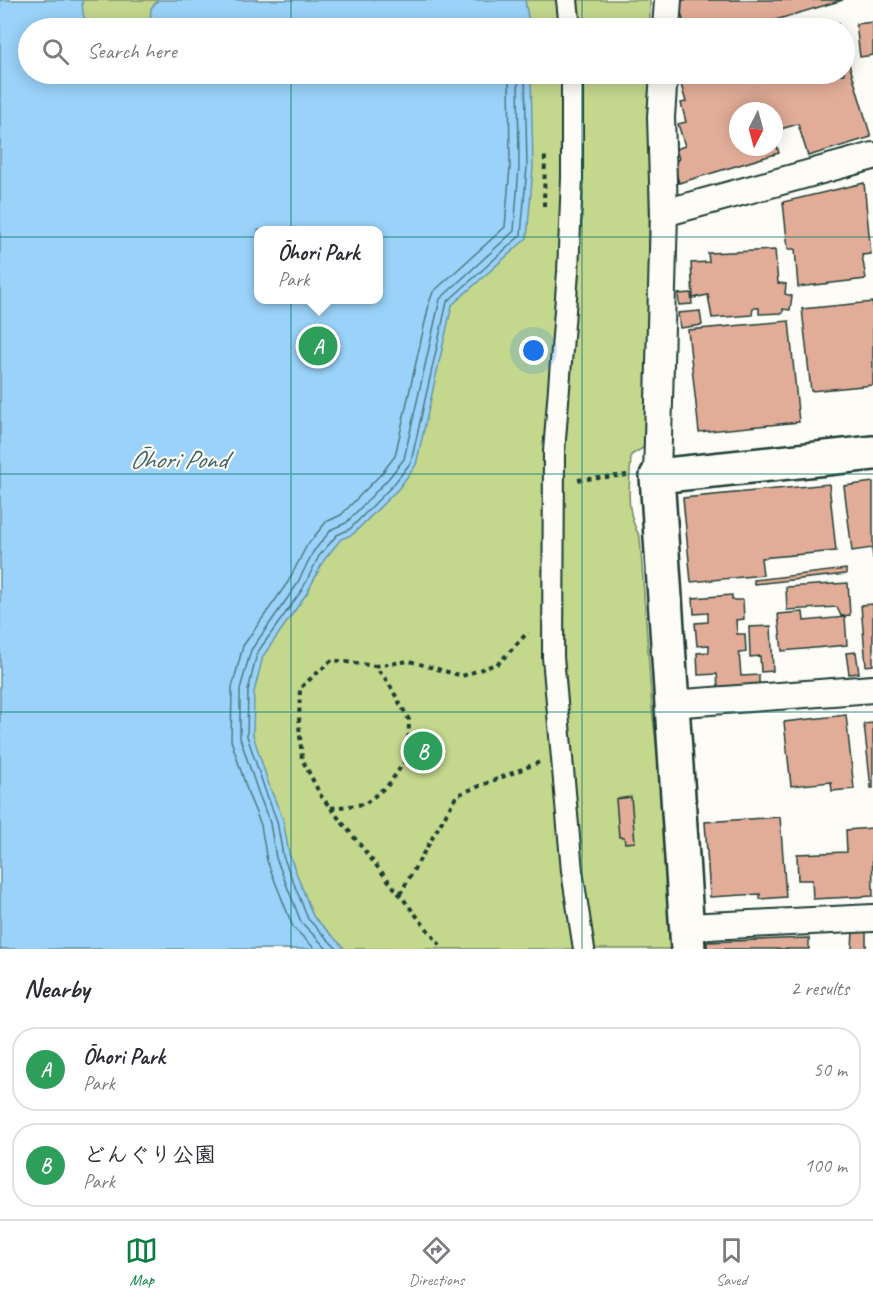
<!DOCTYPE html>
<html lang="en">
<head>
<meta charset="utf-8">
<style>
	body { margin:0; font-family:Caveat,"Klee One",sans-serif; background:#f7f7f7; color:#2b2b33 }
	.compass { position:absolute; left:729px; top:102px; width:54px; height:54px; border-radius:50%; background:#fff; box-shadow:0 3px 15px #0003; rotate:186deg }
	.you { position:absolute; left:534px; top:351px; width:21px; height:21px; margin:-15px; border:4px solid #fff; border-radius:50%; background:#1a73e8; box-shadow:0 0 0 9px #1a73e833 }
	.badge { display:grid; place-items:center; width:39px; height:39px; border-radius:50%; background:#0b8043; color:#fff; font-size:20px; font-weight:700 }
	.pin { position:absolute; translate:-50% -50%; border:3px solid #fff; box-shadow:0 2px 6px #0006 }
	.popup { position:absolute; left:254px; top:226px; width:129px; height:78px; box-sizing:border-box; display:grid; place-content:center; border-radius:12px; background:#fff; filter:drop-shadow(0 2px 4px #0005); font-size:20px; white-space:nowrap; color:#7c7c81 }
	.popup b { font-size:22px; color:#2b2b33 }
	.popup::after { content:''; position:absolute; left:50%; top:100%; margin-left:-12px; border:12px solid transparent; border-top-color:#fff }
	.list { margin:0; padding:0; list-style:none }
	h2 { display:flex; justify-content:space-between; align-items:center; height:78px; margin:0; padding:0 24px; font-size:26px }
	h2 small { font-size:20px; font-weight:400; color:#7c7c81 }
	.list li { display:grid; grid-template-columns:39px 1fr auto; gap:18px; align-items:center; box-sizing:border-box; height:84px; margin:0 12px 12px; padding:0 12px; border:2px solid #e1e1e2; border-radius:24px }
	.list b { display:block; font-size:22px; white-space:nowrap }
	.list p { margin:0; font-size:20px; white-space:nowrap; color:#7c7c81 }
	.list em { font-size:20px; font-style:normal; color:#7c7c81 }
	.icon { flex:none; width:33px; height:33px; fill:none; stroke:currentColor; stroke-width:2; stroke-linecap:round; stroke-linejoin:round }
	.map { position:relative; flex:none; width:873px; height:949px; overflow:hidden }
	.search { position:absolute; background:#fff; box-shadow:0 3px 15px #0003; left:18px; right:18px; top:18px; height:66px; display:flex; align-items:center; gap:15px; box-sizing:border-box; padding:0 21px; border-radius:33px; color:#7c7c81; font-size:22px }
	.sheet { height:270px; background:#fff }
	nav { display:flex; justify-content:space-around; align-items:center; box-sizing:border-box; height:84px; border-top:2px solid #e1e1e2; background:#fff; font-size:16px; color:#7c7c81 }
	nav a { display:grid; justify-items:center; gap:3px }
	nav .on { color:#0b8043 }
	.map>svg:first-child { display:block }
	.green { fill:#c3d78d; stroke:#718a60; stroke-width:1.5; fill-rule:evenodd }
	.water { fill:#9ad2f9; stroke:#6996aa; stroke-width:1.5; fill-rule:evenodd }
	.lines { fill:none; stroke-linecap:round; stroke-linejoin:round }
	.shore { stroke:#507983; stroke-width:1.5 }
	.building { fill:#e2ad98; stroke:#1f3d34; stroke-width:1.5 }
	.pedestrian-casing { stroke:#1f3d34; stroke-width:24 }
	.minor-casing { stroke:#1f3d34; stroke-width:30 }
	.tertiary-casing { stroke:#1f3d34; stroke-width:38 }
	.path { stroke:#1f3d34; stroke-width:4; stroke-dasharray:4.5 4.5; stroke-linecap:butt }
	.pedestrian { stroke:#fdfcf7; stroke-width:20 }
	.minor { stroke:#fdfcf7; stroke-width:26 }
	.tertiary { stroke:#fdfcf7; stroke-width:33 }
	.grid { fill:none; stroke:#0f766e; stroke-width:1.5; stroke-opacity:0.55 }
	.labels { text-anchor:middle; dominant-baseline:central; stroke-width:4.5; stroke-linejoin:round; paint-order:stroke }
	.water-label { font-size:26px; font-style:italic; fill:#3e6265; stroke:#fdfcf7 }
</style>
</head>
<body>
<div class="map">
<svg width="873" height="949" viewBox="0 0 873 949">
	<rect width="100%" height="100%" fill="#fdfcf7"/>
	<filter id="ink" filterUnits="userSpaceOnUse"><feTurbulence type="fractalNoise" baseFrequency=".0167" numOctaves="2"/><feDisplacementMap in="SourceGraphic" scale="12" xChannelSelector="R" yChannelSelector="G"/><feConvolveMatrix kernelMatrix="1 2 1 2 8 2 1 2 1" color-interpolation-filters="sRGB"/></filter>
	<g filter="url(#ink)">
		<path class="green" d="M0 0H650V28H28V74H650L648 445 631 455C630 485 624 510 640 537L652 708 680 949H0ZM258 230H378V300H258Z"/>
		<path class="water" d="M0 0H82L83 14 89 28H28V74H531L533 168 527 238 452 305 416 465 399 488 353 534 341 539 324 560 307 593 263 656 254 692 253 735 270 788 283 819 289 854 313 916 345 949H0ZM258 230H378V300H258Z
			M158 0H525L530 28H147L150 24 151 8Z"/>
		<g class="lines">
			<path class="shore" d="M315 949 293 927 267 861 261 825 249 796 231 740 232 688 243 646 288 582 306 547 326 522 341 515 382 473 395 456 430 300 433 292 505 227 510 167 509 74
				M327 949 301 922 276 858 270 823 258 792 240 738V689L251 650 296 586 313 552 332 529 346 523 388 479 404 459 440 299 514 231 519 167 518 74
				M337 949 308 919 283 856 277 821 265 790 247 736 248 691 257 653 302 590 319 556 337 535 350 529 394 484 411 462 447 302 521 235 527 167 525 74"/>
		</g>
		<path class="building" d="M678 0H843L748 28H685Z
			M873 22V55L860 57 856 24Z
			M838 24 839 28H822Z
			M844 47 871 137 808 156 798 124 774 131V111H738V147H774V136L779 153 679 183 673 162 679 159 676 149 685 146 678 124 686 122 681 103 686 102 678 74H844Z
			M864 183 871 254 862 255 866 279 798 287 795 249H788L783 202Z
			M775 250 778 283 786 284 785 294 792 296 790 310 783 309V313L759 314V308H753L752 315 712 318 708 295 693 298 691 263 709 262 708 253Z
			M691 293 692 304 679 305 678 294Z
			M873 302V385L811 391 802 309Z
			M700 311 702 325 680 328 678 313Z
			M789 321 799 422 699 432 688 330Z
			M873 482V559L872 548 852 551 844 486Z
			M829 484 836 551 761 558 763 575 691 582 683 498Z
			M846 569V574L754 584V580Z
			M848 583 850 615 841 616 837 607 787 610 786 587Z
			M732 595V600H743L744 619 736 620 737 634H745L746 652 739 653 741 676 759 675V685L718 688 717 674 698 675 697 653 709 652V645L697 646 695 623 708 622V613L694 614 693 598Z
			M873 604V665L866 666 861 605Z
			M803 612 804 621 845 617 847 645 782 651 778 614Z
			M771 626 773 671 761 672 760 656 750 657 749 627Z
			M856 652 859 673 849 674 846 653Z
			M846 715 854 789 832 791 831 782 791 786 784 722Z
			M873 723V788H871L864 724Z
			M631 797 635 842 625 843 624 837H619L616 799Z
			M780 817 786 897 760 899V894L710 897 705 822Z
			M872 828 873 896 813 899 812 880H798L797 854 847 852 846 830Z
			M853 931 866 932V949H852Z
			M809 938V949H707V942Z"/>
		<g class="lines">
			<defs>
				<path id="pedestrian" d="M567 0 570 28
					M572 74V178L568 272 554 452 553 657 572 871 584 949"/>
				<path id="minor" d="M666 28 668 0
					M664 213 873 156
					M657 476 664 213 661 117 664 74
					M671 704 873 689
					M686 927 873 918"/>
				<path id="tertiary" d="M688 949 657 476 873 453"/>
			</defs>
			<use href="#pedestrian" class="pedestrian-casing"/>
			<use href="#minor" class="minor-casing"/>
			<use href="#tertiary" class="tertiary-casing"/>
			<path class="path" d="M544 206 545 153
				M578 480 627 475
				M375 666 409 661 462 676 499 663 528 632
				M331 808 365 804 388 785 408 757 409 720 388 682 375 666 332 660 300 688 299 724 302 759 321 796 443 949
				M400 894 457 795 540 762"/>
			<use href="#pedestrian" class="pedestrian"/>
			<use href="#minor" class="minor"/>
			<use href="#tertiary" class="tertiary"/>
		</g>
	</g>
	<path class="grid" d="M291 0V28M582 0V28M291 74V949M582 74V949M0 237H873M0 474H873M0 712H873"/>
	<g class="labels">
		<g class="water-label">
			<text x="178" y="459">Ōhori Pond</text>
		</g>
	</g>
</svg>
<svg class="compass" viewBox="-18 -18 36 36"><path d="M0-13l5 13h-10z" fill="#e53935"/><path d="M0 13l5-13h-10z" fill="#7c7c81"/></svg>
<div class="you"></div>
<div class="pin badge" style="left:318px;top:346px;background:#2e9e5b">A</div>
<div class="popup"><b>Ōhori Park</b>Park</div>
<div class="pin badge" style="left:423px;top:751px;background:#2e9e5b">B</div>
<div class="search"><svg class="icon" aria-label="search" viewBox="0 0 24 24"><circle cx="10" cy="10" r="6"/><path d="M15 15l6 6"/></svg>Search here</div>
</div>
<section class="sheet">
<h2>Nearby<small>2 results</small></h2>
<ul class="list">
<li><span class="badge" style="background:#2e9e5b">A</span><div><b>Ōhori Park</b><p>Park</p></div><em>50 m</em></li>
<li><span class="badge" style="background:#2e9e5b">B</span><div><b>どんぐり公園</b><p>Park</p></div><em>100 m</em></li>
</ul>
</section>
<nav>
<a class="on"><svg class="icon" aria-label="map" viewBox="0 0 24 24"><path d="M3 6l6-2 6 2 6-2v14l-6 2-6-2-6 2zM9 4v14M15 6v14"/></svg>Map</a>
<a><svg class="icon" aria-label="directions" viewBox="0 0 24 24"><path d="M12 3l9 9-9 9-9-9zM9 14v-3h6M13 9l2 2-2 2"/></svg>Directions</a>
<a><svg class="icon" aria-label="saved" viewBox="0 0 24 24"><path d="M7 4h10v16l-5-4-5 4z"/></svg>Saved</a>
</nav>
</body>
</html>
